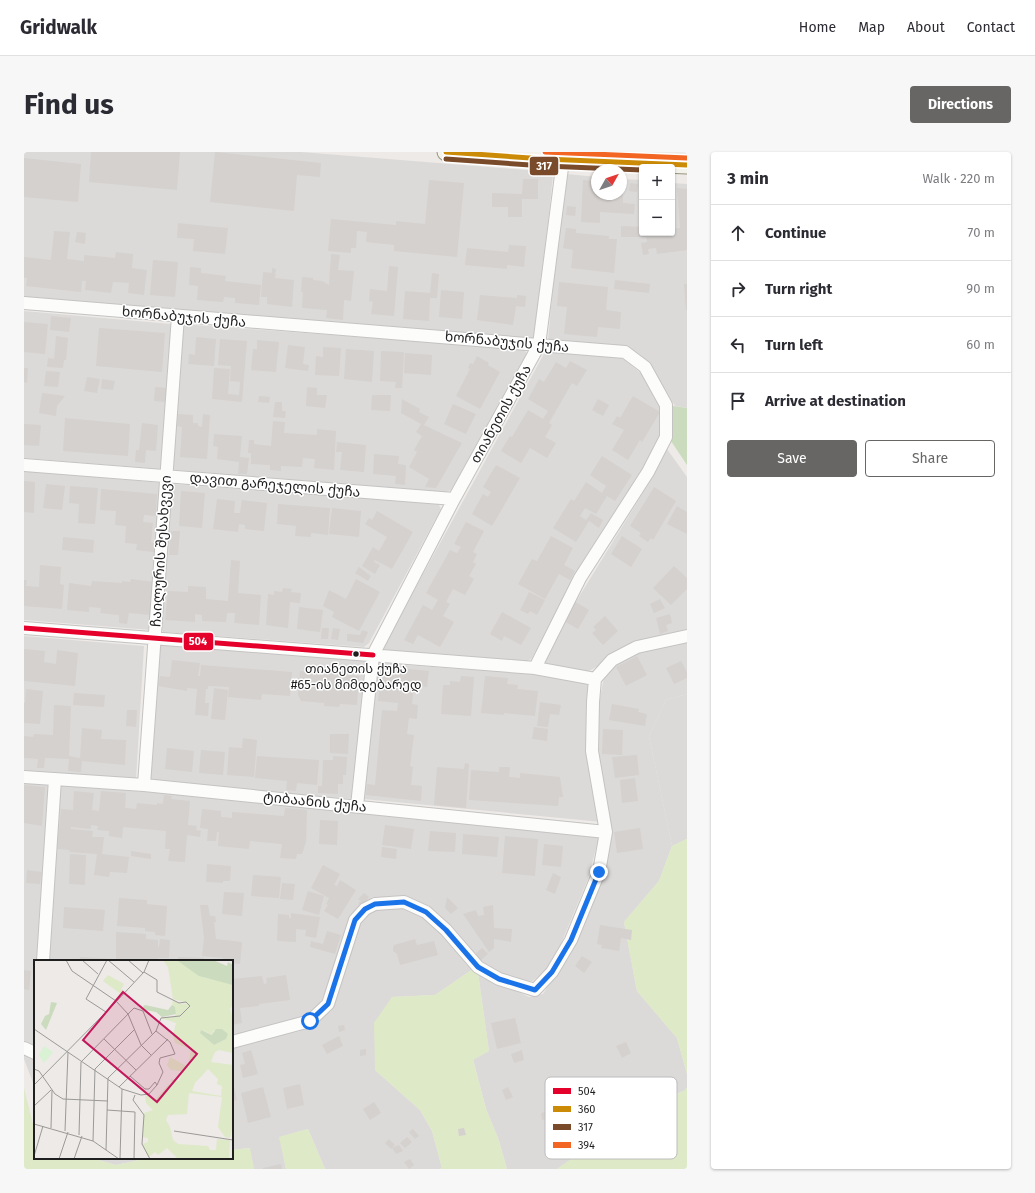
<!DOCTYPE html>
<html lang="en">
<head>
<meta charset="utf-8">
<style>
	body { margin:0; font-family:"Fira Sans","Noto Sans Georgian",sans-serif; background:#f7f7f7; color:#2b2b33 }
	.controls { position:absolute; right:12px; top:12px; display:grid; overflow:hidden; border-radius:4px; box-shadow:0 1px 3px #0004 }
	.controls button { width:36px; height:36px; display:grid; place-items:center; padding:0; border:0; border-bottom:1px solid #e1e1e2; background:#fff; color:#2b2b33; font:20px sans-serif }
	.compass { position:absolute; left:567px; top:12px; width:36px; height:36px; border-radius:50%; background:#fff; box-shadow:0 1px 3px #0004; rotate:50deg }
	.stop { position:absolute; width:12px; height:12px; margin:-9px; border:3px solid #1a73e8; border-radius:50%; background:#fff }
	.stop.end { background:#1a73e8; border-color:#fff; box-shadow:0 1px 4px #0008 }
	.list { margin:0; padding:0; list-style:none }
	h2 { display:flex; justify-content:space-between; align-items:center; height:52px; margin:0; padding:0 16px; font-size:17px }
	h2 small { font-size:13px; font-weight:400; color:#7c7c81 }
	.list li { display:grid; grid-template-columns:26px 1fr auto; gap:12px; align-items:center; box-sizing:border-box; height:56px; padding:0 16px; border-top:1px solid #e1e1e2 }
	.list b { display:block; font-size:15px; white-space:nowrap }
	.list em { font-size:13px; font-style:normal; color:#7c7c81 }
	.actions { display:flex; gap:8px; padding:12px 16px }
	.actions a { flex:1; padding:9px 0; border:1px solid #676665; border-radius:4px; text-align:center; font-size:14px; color:#676665 }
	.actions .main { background:#676665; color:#fff }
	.icon { flex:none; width:22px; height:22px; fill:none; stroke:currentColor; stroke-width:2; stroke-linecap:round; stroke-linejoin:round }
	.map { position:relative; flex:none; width:663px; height:1017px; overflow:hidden; border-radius:4px }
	header { display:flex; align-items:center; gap:24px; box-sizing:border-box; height:56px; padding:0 20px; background:#fff; border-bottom:1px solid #e1e1e2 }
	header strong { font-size:19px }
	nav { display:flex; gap:22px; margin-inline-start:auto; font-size:14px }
	.intro { display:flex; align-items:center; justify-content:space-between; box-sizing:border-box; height:96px; padding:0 24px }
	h1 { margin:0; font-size:28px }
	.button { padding:10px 18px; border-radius:4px; background:#676665; color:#fff; font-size:14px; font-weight:700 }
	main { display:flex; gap:24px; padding:0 24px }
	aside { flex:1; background:#fff; border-radius:4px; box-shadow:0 1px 3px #0004 }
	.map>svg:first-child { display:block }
	.residential { fill:#dcdad9 }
	.religious { fill:#dbdad9 }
	.grass { fill:#dee9c7 }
	.forest { fill:#cbdbbd }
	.building { fill:#d4d1ce }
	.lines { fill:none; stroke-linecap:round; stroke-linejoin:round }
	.street-casing { stroke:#c4c3c2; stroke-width:14 }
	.secondary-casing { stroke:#97957f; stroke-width:19 }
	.street { stroke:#fcfcfb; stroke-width:12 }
	.secondary { stroke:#f3f2eb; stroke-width:17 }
	.bus-1-casing { stroke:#fff; stroke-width:8 }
	.bus-2-casing { stroke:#fff; stroke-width:8 }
	.bus-3-casing { stroke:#fff; stroke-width:8 }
	.bus-4-casing { stroke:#fff; stroke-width:8 }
	.bus-1 { stroke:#e4002b; stroke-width:5 }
	.bus-2 { stroke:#cc8b06; stroke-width:5 }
	.bus-3 { stroke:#7a4b2a; stroke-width:5 }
	.bus-4 { stroke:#f26522; stroke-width:5 }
	.route { stroke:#1a73e8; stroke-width:5 }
	.bus-dot { fill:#1f1f1f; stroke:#fff; stroke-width:1.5 }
	.labels { text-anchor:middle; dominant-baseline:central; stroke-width:3; stroke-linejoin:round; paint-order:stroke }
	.bus-label { font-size:13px; fill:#1f1f1f; stroke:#fff }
	.street-label { font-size:14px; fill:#1f1f1f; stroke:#fff }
	.inset-road { fill:none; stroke:#9b9997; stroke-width:1 }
	.view { fill:#c2185b; fill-opacity:0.15; stroke:#c2185b; stroke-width:2 }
	.inset-edge { fill:none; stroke:#1f1f1f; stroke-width:2 }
	.key { fill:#fff; stroke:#bcbcbc; stroke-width:1 }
	.key-label { font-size:11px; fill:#1f1f1f }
	.line-badge { stroke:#fff; stroke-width:1.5 }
	.badge-label { font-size:11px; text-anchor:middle; font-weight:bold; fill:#fff }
</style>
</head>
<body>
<header>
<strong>Gridwalk</strong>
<nav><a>Home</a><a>Map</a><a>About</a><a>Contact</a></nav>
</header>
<div class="intro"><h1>Find us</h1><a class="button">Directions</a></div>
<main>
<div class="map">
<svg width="663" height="1017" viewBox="0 0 663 1017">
	<rect width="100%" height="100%" fill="#edeae7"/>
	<path class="residential" d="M0 0H277L527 20 529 23 512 187 0 145Z
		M542 22 573 25V42H597V27L618 28V81H648V31L663 32V256L651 254 627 214 614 201 600 195 524 188 539 25Z
		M0 159 147 172 138 317 0 306Z
		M157 172 500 197 503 202 427 338 422 340 148 318Z
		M521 200 598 206 619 223 640 258 636 289 557 412 508 506 504 509 360 499V493Z
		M643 297 663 325V477L623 487 565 519 555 520 519 514 545 461 625 331Z
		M0 319 139 331 127 478 0 468Z
		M148 332 414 351 417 357 345 491 340 495 139 480 136 475Z
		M0 484 120 494 112 628 0 620Z
		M663 485V542L642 548 625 584 648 694 635 729 600 770 613 839 653 886 663 922V936L660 939 637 947 605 967 533 1017H483L474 986 462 957 449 907 465 899 454 821 505 845 519 842 541 807 582 714 571 573 580 525 589 513 612 500Z
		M138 492 341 509 329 647 129 630 126 626 135 495Z
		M352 511 551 525 566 534 578 670 340 647Z
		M0 630 329 657 575 685 564 727 529 811 509 829 486 828 455 812 390 750 366 745H348L328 768 295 855 279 866 208 885V809H11V897L0 891Z
		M374 753 406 767 449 817 411 843 368 845 351 918 396 958 408 979 418 1016 416 1017H301L284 977 256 985 262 1017H230L225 996 208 998V895L276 879 307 859 333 771 352 754Z
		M0 902 11 904V936L0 907Z
		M67 1006H125L92 1013Z"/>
	<path class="religious" d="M663 542V687L648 694 625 584 642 548Z"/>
	<path class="grass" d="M663 687V922L653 886 613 839 600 770 635 729 648 694Z
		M449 817 454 821 465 899 449 908 462 957 474 986 483 1017H416L418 1016 408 979 396 958 351 918 350 871 368 845 411 843Z
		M0 936 11 980V1006H67L92 1013 125 1006H208V998L226 996 230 1017H0Z
		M663 936V1017H533C566 994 599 968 635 948 644 943 656 943 663 936Z
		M284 977 301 1017H262L255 985Z"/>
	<path class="forest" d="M642 253 663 256V313L645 286Z"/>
	<path class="building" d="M67 0H156L153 38 65 30Z
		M191 0 297 11 296 25 273 23 270 59 186 50Z
		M0 6 57 12 54 50 0 45Z
		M499 27H514V47H498V65H484V55H468V41L498 42Z
		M405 28 440 31 433 105 370 99V93L342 90 343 80 333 79 332 96H327V101L304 99 307 67 372 73V69L401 72Z
		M559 28 573 29V42H599V51L611 52 610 62 576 60V71L557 70Z
		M606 31 614 32 613 40 605 39Z
		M653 36 663 37V98L633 102 632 96 624 97 625 102 619 103 617 91 623 90 622 85H597V74L618 75V81H648V77L656 76Z
		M543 54 552 55 551 64 542 63Z
		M154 71 204 76 201 102 169 99 170 87 153 86Z
		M542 76 552 77V81L585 84V87H593L590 121 547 116 549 98 539 96Z
		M30 79 46 80 43 107 60 109V103L91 106 92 100 109 102 108 116 123 118 120 143 104 141 105 131 89 130 87 141 61 138 62 129H58L57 140 2 134 3 126H0V105L27 108Z
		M53 80 62 81 61 92 51 90Z
		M485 93 502 94 500 115 483 113V117L441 113 443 96 484 100Z
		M307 102 316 103 314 118 330 119 327 149 320 148 319 168 302 166 303 158 278 156 279 140H277L278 125 289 126V128L298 129 305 133Z
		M129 108 154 110 151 145 126 143Z
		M365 114 374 115 370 164 347 162 349 150 345 149 346 137 363 139Z
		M166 115 177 116V121L202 124 201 129 237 133 235 153 211 151V146L200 145 199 150 173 148 174 134 165 133Z
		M248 116 252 117 251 126 270 128 268 155 243 152V145H237L239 120 248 121Z
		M408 121 415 122 413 146H406L405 169 379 167 381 139 406 141Z
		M591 128 626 132 625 141 590 137Z
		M535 130 584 135 582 158 597 160 596 177 574 175 573 185 540 182 543 155 533 154Z
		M660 132H663V158H662Z
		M417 138 440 140 438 167 415 165Z
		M456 143 493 146V143L502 144 501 155 492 154 489 173 453 168Z
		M27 164 47 166 45 180 26 178Z
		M0 170 24 172 21 202 0 200Z
		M75 176 141 181 138 220 72 214Z
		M32 184 44 186 42 208H40L39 216 23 215 24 206 30 207Z
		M172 185 192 187 190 214 164 212 165 202 171 203Z
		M196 187 223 189 218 250 188 247 190 216 206 217 204 242 215 243 216 230 206 229 207 214 194 213Z
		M233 188 255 190 252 220 227 218 229 197H233Z
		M264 193 281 195 279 212 285 213 284 219 261 216Z
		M299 195 317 196 315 224 291 223 292 204 299 205Z
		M322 197 350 199 348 230 320 227Z
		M357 199 380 200 378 236H371L372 230 356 229Z
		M381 201 408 203 407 223 380 221Z
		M453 204 465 211 464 213 476 220 456 257 432 244 446 217 444 216 446 211 449 212Z
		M546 209 563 218 553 234 548 231 525 271 528 273 521 285 532 291 523 306 506 296 497 311 477 299 486 284 488 285 504 258 519 267 524 259 504 247 515 227 520 230 532 210 542 216Z
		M0 216H4L3 231 0 230Z
		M22 219 36 220 34 235 20 234Z
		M63 225 76 227 73 241 60 239Z
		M78 227 91 229 89 238 77 237Z
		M131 235 142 236 141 250 130 249Z
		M283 235 293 236V243H303L301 256 282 254Z
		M18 241 41 244 33 254 32 264 15 261Z
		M348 243H367L366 259 347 258Z
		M235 244 246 245 245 251 234 250Z
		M609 244 636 260 618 290 616 288 604 308 588 298 600 278 588 272 593 264 596 266Z
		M378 247 396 257 395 260 405 265 400 273 438 291 412 336 401 335 405 327 385 315 393 300 390 298 398 284 392 280 397 272 377 261Z
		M574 247 585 253 579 264 568 258Z
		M251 250H258V259H262L261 266 249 265Z
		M429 252 452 262 442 282 420 272Z
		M154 262 169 263V271H174V274L178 275 179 262 186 263 183 307 156 305 158 275 153 274Z
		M41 266 106 272 104 304 39 299Z
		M249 269 261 270 260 281 293 283V277L312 279 310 318 290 316 291 307 279 306 278 315 257 314V319L246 318V313L227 312V301H224L225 288H230V292L247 294Z
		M118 271 134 273 132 299 122 298 121 311 111 310 112 298H115Z
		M0 272 17 273 15 294 0 293Z
		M190 282 218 284 216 305 225 306 223 322H214L215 310 193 307 194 295 189 294Z
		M313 290 342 293 340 320 316 318 318 300H312Z
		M350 302 375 304 374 312 382 313 381 333 371 332 372 324 349 322Z
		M578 304 608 323 591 349 583 344 572 362 561 356 556 364 562 368 567 361 579 368 575 376 565 369 552 390 529 376 547 347 550 349 562 330 578 341 582 334 566 323Z
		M472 313 496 326 468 374 448 362 459 342 464 345 467 340 459 335Z
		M0 329 11 330 10 361 0 360Z
		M22 332 41 334 38 358 19 356Z
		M46 334 74 336 71 372 54 371 55 352 45 351Z
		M630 335 652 349 629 388 627 386 624 390 615 384 617 381 606 374Z
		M77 337 133 342 132 364 120 363 119 370 129 371 127 391H131L130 400 112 398 113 392 101 391 102 374 91 373 92 359 76 358Z
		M157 339 181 341 178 376 155 374Z
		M193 347 211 349 210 361H216L218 348 243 351 240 379 221 377V373L215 372 214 380 189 377Z
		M254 352 306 356 304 383 287 381V385L271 384 272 374 253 372Z
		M653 354 663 360V382L643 372Z
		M308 356 337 359 335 385 305 382Z
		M353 359 389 380 368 417 351 408 350 410 356 413 351 422 338 414 349 395 355 399 363 385 341 372 345 366 348 368Z
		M442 370 460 379 449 400 453 402 449 410 452 412 445 424 450 427 441 443 429 437 422 450 426 452 419 464 430 470 416 495 394 483 389 492 380 488 399 453 408 458 414 448 402 441 426 398 433 401 437 395 430 392Z
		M147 379H156L154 403H145Z
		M527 384 549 396 540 413 551 419 546 428 535 422 521 447 494 432 508 407 513 409Z
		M598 384 618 397 607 415 587 402Z
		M39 385 70 388 69 401 38 398Z
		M207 408 216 409 214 441 237 443 235 473 210 471 211 461H203L202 470 178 469V463L171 462V470L141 468 144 439 164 440V434L182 435V447L204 449Z
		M16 413 37 415 36 432 40 433 38 457 0 454V428H3L2 434 15 435Z
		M650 414 663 426V437L647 453 629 436Z
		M335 415 347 424 344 429 331 421Z
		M107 427 130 430 127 463 105 461 103 472 95 471V463L76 461 77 456 65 455V460L43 458 45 431 67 434 68 429 98 431V429L106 430Z
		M332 427 356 440 335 479 308 465 310 460 299 454 305 438 322 447Z
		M259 436 268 437 267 440 277 441 276 451 266 450 264 476 242 473 244 442 250 443V439L258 440Z
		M505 440 521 448 513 463 506 459 504 462 496 458Z
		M636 447 641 456 630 461 626 452Z
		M550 449 565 458 554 477 538 468Z
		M275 455 299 458 296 480 273 477Z
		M478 460 507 476 497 493 480 484 478 489 466 482Z
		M646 462 648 471 642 473 644 479 636 482 632 466Z
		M581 464 594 479 579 493 568 481 572 478 569 475Z
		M298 476H305L304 487H297Z
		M309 476 316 477 314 488 307 487Z
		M338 478 344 480 339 491 323 489V482L336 483Z
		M0 497 21 499 20 510 32 512 33 498 54 501 51 534 0 529Z
		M613 504 623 523 602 534 592 515Z
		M148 508 176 511 174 524H176L177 513 268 520 266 544 238 542 237 548 204 545 205 535 184 534V537H182L181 551H185L184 564 171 563 173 537 163 536V539L134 534 136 524 146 525Z
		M657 509 663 520V526L650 532 642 516Z
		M303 513H309V518H316V522L335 524 333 553 316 552 315 555 300 554 301 544 300 551 277 549 274 543 276 519 302 522Z
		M353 514 405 519 403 535 390 533 388 552 394 553 393 567 385 566 383 582 390 583 386 614 389 615 387 633 398 634 397 649 342 643 343 632 351 633 358 558 373 559 374 551 354 549 356 528 351 527Z
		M437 524 450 525 447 564 417 562 419 533H426V529L436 530Z
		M461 524 484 526 483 532 494 533 493 537 514 539 511 564 480 561V563L457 561Z
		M190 536 204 538 201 568 187 567Z
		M2 537 19 539 16 572 0 571V551H1Z
		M50 541 81 543 80 555 49 553Z
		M516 550 537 553 535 563 526 562 524 575 513 574Z
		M588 552 615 557 614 560 623 562 621 574 585 568Z
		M30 553 47 554 45 604 56 606 58 576 78 578 77 587 102 588 101 613 58 609 57 620 44 619 45 607 21 606 20 616H13L14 607 0 606V584L9 585 10 582 29 583Z
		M103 558H113L112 575 102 574Z
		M510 575 524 577 523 589 508 587Z
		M579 577 599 578 598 603 578 602Z
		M306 582H325L324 602 306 601Z
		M219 586 233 588 230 625 203 623 205 595 218 596Z
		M143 596 170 599 168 620 141 617Z
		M177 598 201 600 199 623 175 621Z
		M613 603 615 623 591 626 588 605Z
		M233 604 295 608 293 633 273 631 272 639 262 638 263 629 231 626Z
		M309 604 323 605 322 623H319V632H314V642L294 641V634H298L299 608H309Z
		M441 611 445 612 442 656 410 653 413 615 440 617Z
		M475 615H486L485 625 496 626V621L536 625 539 645H535L534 654 445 648 447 618 475 620Z
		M611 626 614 649 598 651 596 628Z
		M0 633 21 635 18 674 0 671Z
		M50 639 70 641 68 658 75 659 77 639 102 641 101 656 112 657 113 651 133 653V651L139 652 140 643 148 644 147 647 166 649 164 673 173 674 172 678 177 679 176 685 163 683 161 710 144 709 146 697H141L142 679 99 675 98 686 85 684V679L73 678 74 674 67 673V677L47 675V677L69 679 68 685H80L78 702 105 705 103 721 86 720 85 725 70 723 73 702 45 700 46 698 33 697 37 657 49 658Z
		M261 656 283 658 282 690 278 702H273L272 707 256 706 258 692 226 689 225 697 194 694 195 680H193L192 689H183L184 677 176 676 178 657 197 659V665L208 666V660L260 664Z
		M296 668 314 669 313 693 295 692Z
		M361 673 390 677 387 697 358 693Z
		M616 676 619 697 593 701 590 680Z
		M406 679 432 681 431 700 404 699Z
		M439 682 475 685 473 705 438 702Z
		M481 684 514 687 511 724 478 721Z
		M520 692 539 694 537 715 518 713Z
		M358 695 373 697 372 707 357 705Z
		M107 699 127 702V707L107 704Z
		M46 702 62 703 61 733 45 732Z
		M183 712 207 714 206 729H199V731L182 730Z
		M299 713 316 722 310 733 313 734 316 728 332 738 314 767 300 759 304 753 302 752 305 746 287 736Z
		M3 718 18 720 16 732 2 731Z
		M529 721 537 725 531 742 522 738Z
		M229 723 257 725 255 746 227 744Z
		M258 731 271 732 269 748 256 747Z
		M284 739 300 744 295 763 278 758Z
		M200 740 220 741 218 764 198 762Z
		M340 741 345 745 338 754 334 751 337 749 334 747Z
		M423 745 434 756 427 762 421 756Z
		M95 746 123 748V752L143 754 141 784 131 783V780L121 779V776L93 774Z
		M176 753H184L186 764H191L192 770H190L192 787 218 790 216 812 208 811V809H199V806L178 804 180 786Z
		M469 753 470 776 488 777 487 790 470 787V796L465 800 439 762 452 758 454 764 460 763 459 755Z
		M40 755 81 758 79 779 39 776Z
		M267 761 296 765 292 786 281 784 282 778 272 777V790L253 789 254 762 265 763V766H267Z
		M576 773 608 778 607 788 597 786 595 799 577 796 578 793 573 792Z
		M303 779 317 783 311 802 286 795 287 789 299 792Z
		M92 780 122 782V787L134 788V795H135L136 787 146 788 145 806H134V809H92Z
		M391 787 393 793 410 789 414 803 376 813 373 802 369 799V796L370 793Z
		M458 796 464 802 456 809 450 803Z
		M558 804 568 810 560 821 551 814Z
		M56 805 89 807V809H55Z
		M154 805 180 806 179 809H154Z
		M0 818 7 819 5 838 0 837Z
		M262 823 266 848 235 852V854L216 856 218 871 208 873V827L238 824 240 832 243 831 242 826Z
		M491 866 497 891 473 897 467 871Z
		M320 873 321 878 315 880 314 874Z
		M315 884 319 894 303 902 298 893Z
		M602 890 607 901 598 906 592 894Z
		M342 897V903L336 904V898Z
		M227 898 234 922 219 926 216 913 221 912 218 901Z
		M498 898 500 908 490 911 487 902Z
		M276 932 280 953 263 957 259 936Z
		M208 935H210L213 948 208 949Z
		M239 935 247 965 224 971 217 941Z
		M484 935 489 945 482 948 478 938Z
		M350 950 357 961 346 968 339 957Z
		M524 959 526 966 518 968 517 961Z
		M440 976 442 983 435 984 434 977Z
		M389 977 395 984 391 987 385 980Z
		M383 985 388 990 381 996 376 991Z
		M365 987 371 993 367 997 361 991Z
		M375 993 379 999 372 1002 368 996Z
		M386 1007 390 1013 385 1017 380 1010Z
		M257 1012 258 1017H239V1016Z"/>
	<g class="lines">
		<defs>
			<path id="street" d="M0 151 601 200 621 215 642 253V285L624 320 556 426 511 516
				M0 313 430 347
				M0 476 511 516 571 527
				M0 625 120 633 582 680
				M120 633 154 164
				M333 654 349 503 430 347 515 193 539 8
				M19 809 31 627
				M208 890 286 869 304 852 331 768 341 757 351 752 380 750 402 760 422 778 454 815 475 827 511 838 528 820 547 788 575 720 582 680 568 599 569 550 571 527 588 508 613 495 663 484
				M0 896 11 901"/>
			<path id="secondary" d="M422 0 521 7 663 13"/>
		</defs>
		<use href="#street" class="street-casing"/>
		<use href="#secondary" class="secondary-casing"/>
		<use href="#street" class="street"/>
		<use href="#secondary" class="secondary"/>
		<defs>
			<path id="bus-1" d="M0 476 349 503"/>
			<path id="bus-2" d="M422 0 521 7 663 13"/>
			<path id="bus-3" d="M422 7 521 14 618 18"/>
			<path id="bus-4" d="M521 0 663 6"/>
		</defs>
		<use href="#bus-1" class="bus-1-casing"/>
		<use href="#bus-2" class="bus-2-casing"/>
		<use href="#bus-3" class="bus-3-casing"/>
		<use href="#bus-4" class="bus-4-casing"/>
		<use href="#bus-1" class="bus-1"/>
		<use href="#bus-2" class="bus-2"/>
		<use href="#bus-3" class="bus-3"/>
		<use href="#bus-4" class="bus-4"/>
	</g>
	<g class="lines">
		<path class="route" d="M286 869 304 852 331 768 341 757 351 752 380 750 402 760 422 778 454 815 475 827 511 838 528 820 547 788 575 720"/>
	</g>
	<circle class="bus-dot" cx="332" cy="502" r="3.5"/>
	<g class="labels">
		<g class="bus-label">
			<text x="332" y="516">თიანეთის ქუჩა<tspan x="332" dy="16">#65-ის მიმდებარედ</tspan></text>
		</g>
		<g class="street-label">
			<text transform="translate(160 165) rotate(5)">ხორნაბუჯის ქუჩა</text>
			<text transform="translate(483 190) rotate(5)">ხორნაბუჯის ქუჩა</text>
			<text transform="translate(477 262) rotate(-61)">თიანეთის ქუჩა</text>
			<text transform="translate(251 333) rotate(5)">დავით გარეჯელის ქუჩა</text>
			<text transform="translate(137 399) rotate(-86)">ჩაილურის შესახვევი</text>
			<text transform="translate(291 650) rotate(6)">ტიბაანის ქუჩა</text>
		</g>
	</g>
	<g transform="translate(10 808)">
		<rect width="199" height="199" fill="#edeae7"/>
		<path d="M129 0H144L171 18 199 23V44L196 49 199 59V93L185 90 181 92 177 102 199 105V163L196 178 191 177 184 167 188 137 155 133 153 154 134 155 132 160 136 167 139 180 144 184 174 186 176 190H182L183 179 196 180 195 199 143 198 133 188 124 195 121 192 115 197 108 184 114 182V178L108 177 110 153 119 150 112 143 111 135 122 139 135 124 139 126 137 119 145 121 148 111 137 110 133 105 136 97 154 107 157 89 141 83 139 75 142 63 127 58 147 56 140 57 142 54 141 47 138 45 139 40 147 44 154 43 139 39 134 7ZM188 69 194 74 192 79 180 85 166 73 167 70 180 75 179 71ZM174 109 184 119 183 124 188 126 187 136 158 131 161 123ZM74 15 90 24 87 29 90 31 87 34 69 21Z" fill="#dee9c7" fill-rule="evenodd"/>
		<path d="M165 0H179L193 6 194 2 199 5V25L165 16 144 1ZM17 42 23 43 12 70 7 64 11 56 15 54ZM111 45 134 50 138 45 141 47 142 54 128 57 122 52 106 49ZM182 69H188L194 74 192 79 180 85 166 73 167 70 178 75Z" fill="#cbdbbd"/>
		<path d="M10 86 19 92 10 103 5 95Z" fill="#d8f2d3"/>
		<path class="inset-road" d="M32 0 38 11 82 41 94 54 107 85 117 95M48 0 64 14M74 0 100 22M94 0 109 13M110 12 123 20V32L145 43 152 42 156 46 146 56 127 58 122 71M72 52 52 39 73 0M0 69 88 129 107 135 115 134 123 125 129 112 125 103 126 98 141 94 136 82 122 71M70 79 102 110M0 109 5 111 21 134 29 139 74 141M96 116 111 129H115L121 122 123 125M0 125 81 43 110 12 115 0M85 127 134 79M101 135 99 140 110 155 108 184 116 199M0 146 17 130M73 150 101 152 100 199M0 164 59 181 85 199M17 168 18 130M31 171 34 92M140 171 199 180M45 175 47 102 100 48 109 51 118 74M59 181 61 109 100 70M72 190 74 118 122 71M0 196 9 166M25 199 34 172M40 199 48 176M86 199 88 129"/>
		<path class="view" d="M89 32 163 94 123 142 49 80Z"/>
		<rect width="199" height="199" class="inset-edge"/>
	</g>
	<rect x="521" y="925" width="132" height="82" rx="6" class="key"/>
	<rect x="529" y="936" width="18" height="6" fill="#e4002b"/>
	<rect x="529" y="954" width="18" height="6" fill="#cc8b06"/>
	<rect x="529" y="972" width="18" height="6" fill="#7a4b2a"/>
	<rect x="529" y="990" width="18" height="6" fill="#f26522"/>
	<g class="key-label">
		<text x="554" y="943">504</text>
		<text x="554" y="961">360</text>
		<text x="554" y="979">317</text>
		<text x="554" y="997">394</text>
	</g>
	<g class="line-badge">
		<rect x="505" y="4" width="30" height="20" rx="4" fill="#7a4b2a"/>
		<rect x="159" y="480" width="31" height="19" rx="4" fill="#e4002b"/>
	</g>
	<g class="badge-label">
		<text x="520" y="18">317</text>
		<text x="174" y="493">504</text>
	</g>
</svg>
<div class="controls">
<button>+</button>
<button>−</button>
</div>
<svg class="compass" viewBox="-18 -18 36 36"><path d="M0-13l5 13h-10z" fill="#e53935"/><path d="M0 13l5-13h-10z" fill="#7c7c81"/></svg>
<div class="stop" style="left:286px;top:869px"></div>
<div class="stop end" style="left:575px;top:720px"></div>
</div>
<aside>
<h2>3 min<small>Walk · 220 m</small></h2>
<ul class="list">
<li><svg class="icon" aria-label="ahead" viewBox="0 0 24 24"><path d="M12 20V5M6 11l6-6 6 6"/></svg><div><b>Continue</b></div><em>70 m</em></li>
<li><svg class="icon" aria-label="right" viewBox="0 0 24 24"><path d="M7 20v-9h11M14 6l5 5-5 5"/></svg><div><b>Turn right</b></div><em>90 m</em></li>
<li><svg class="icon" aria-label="left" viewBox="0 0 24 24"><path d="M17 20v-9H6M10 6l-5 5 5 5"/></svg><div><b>Turn left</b></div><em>60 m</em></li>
<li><svg class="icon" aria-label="arrive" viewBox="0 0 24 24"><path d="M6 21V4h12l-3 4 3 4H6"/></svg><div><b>Arrive at destination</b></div></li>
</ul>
<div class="actions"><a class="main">Save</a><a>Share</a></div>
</aside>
</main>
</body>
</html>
